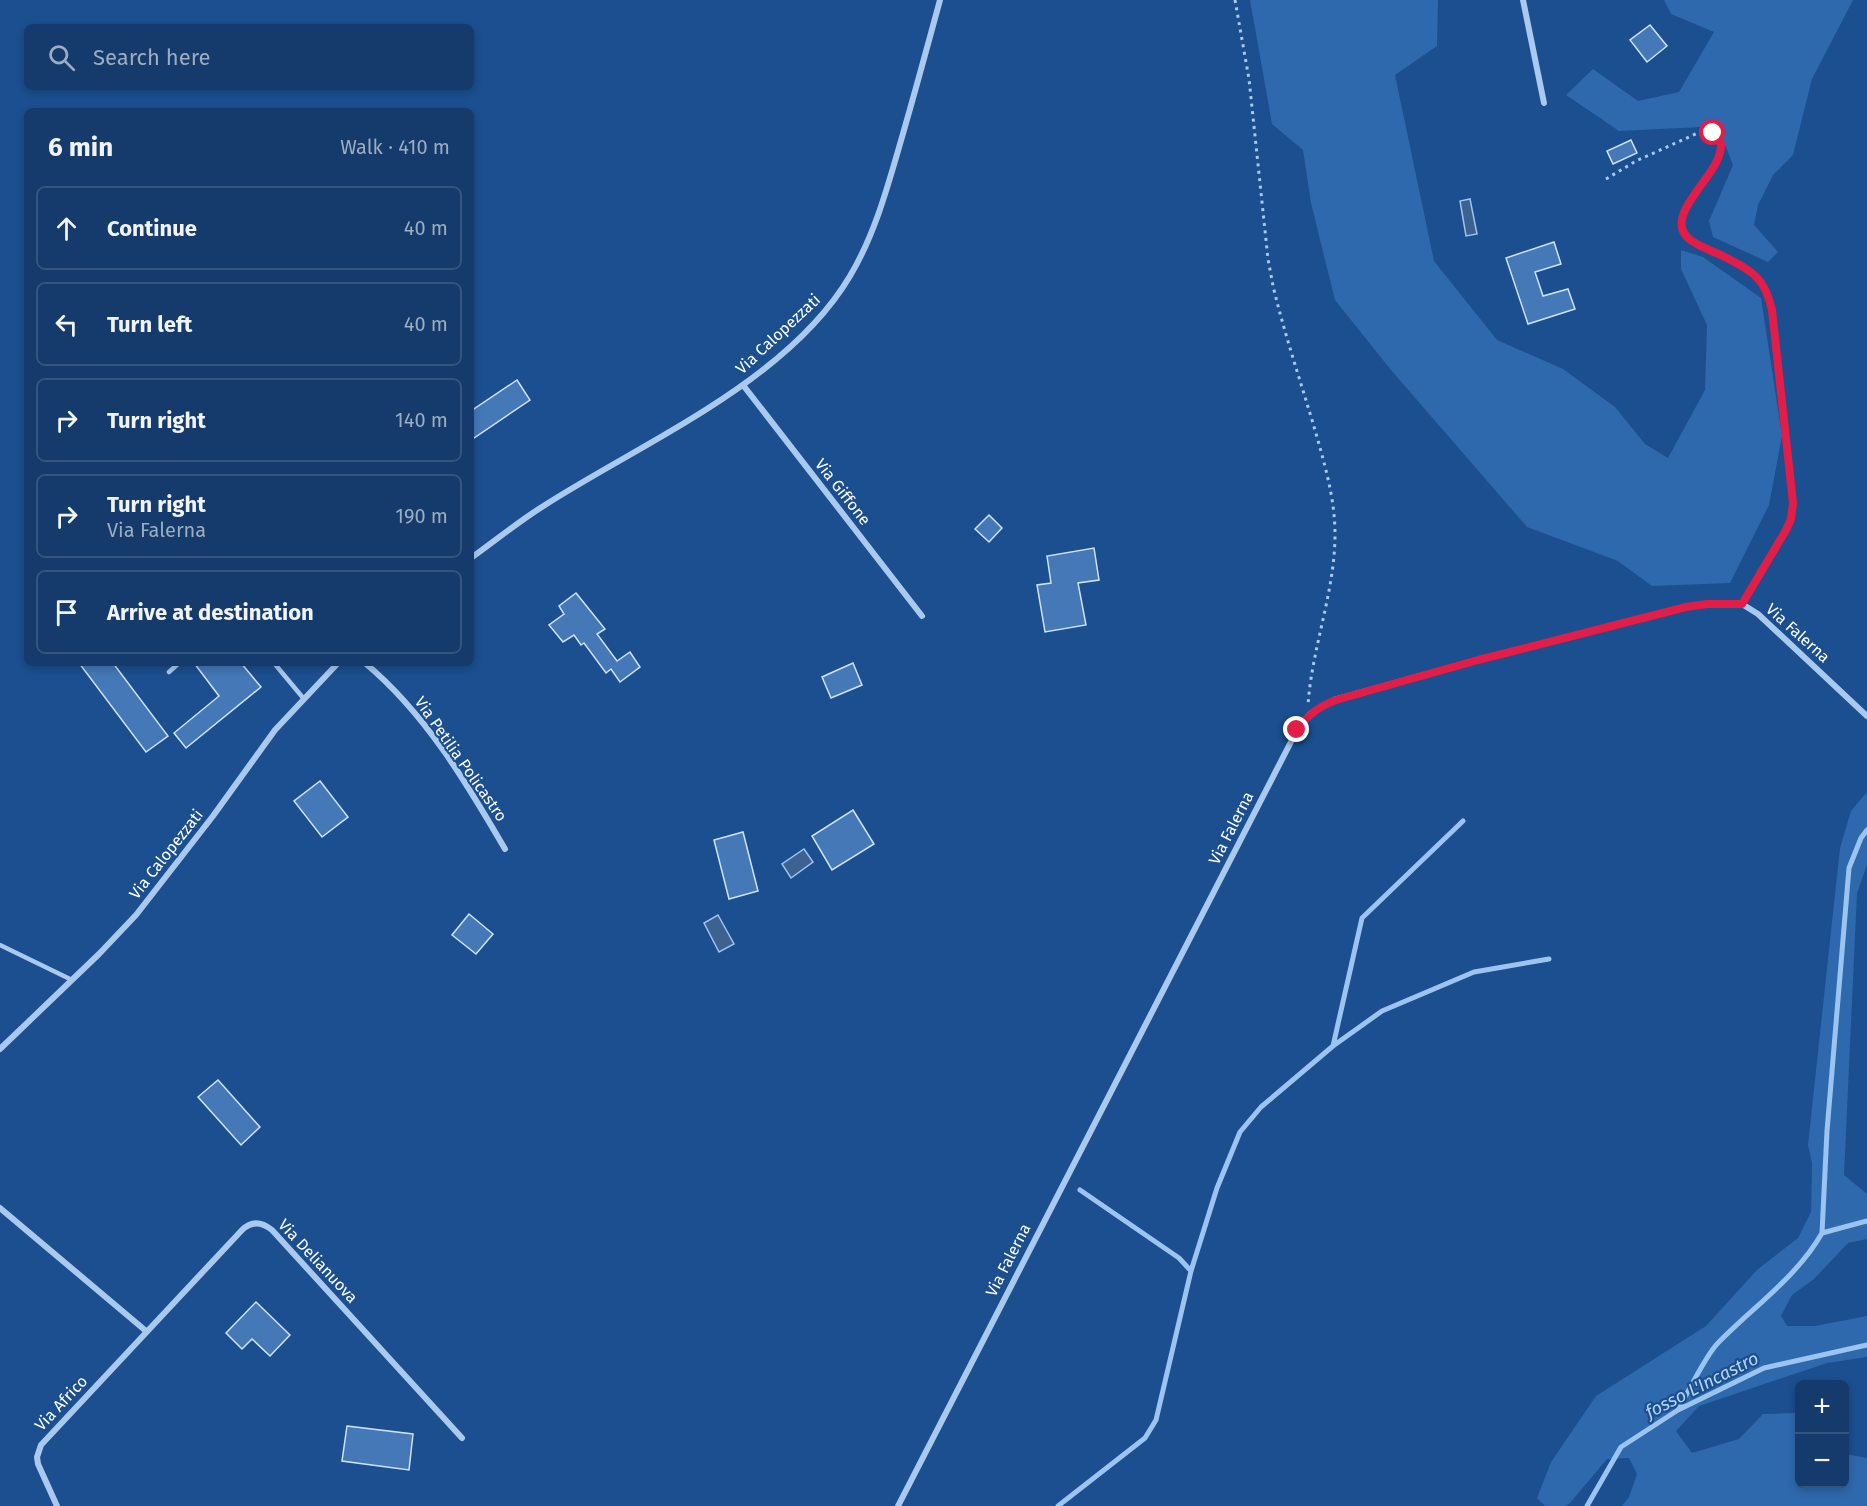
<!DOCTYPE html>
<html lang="en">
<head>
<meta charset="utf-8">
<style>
	body { margin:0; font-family:"Fira Sans",sans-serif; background:#214673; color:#f1f3f6 }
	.controls { position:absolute; right:18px; bottom:18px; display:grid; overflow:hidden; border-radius:9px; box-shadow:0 3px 9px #0003 }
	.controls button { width:54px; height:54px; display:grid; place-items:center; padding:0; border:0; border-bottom:2px solid #33557e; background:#143b6b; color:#f1f3f6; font:30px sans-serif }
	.stop { position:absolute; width:18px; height:18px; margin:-14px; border:4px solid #e11d48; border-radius:50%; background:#fff }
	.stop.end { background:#e11d48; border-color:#fff; box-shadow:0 2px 6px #0008 }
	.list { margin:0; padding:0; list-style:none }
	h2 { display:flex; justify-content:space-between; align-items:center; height:78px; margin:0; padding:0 24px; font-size:26px }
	h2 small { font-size:20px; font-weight:400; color:#9dadc1 }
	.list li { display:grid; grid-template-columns:39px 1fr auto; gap:18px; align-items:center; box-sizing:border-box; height:84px; margin:0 12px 12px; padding:0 12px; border:2px solid #33557e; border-radius:9px }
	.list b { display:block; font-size:22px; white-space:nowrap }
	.list p { margin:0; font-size:20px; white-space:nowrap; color:#9dadc1 }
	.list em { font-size:20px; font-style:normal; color:#9dadc1 }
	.icon { flex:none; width:33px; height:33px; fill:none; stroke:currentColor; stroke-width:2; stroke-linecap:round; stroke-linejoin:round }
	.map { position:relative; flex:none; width:1867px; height:1506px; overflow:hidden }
	.search { position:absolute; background:#143b6b; box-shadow:0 3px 9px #0003; left:24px; top:24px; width:450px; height:66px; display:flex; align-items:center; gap:15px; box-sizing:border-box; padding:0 21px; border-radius:9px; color:#9dadc1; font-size:22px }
	.panel { position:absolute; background:#143b6b; box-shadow:0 3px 9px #0003; left:24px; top:108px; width:450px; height:558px; border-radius:9px }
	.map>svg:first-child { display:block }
	.green { fill:#2e69ad }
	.water { fill:#3c6290; stroke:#9cc4f0; stroke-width:1.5 }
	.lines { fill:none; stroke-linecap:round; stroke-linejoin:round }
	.stream { stroke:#9cc4f0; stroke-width:5 }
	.building { fill:#4478b7; stroke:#cfe3fa; stroke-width:1.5 }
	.path { stroke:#a9c9ee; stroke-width:3; stroke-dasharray:3 4.5; stroke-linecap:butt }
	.service { stroke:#a9c9ee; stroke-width:4.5 }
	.minor { stroke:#a9c9ee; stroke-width:6 }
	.route { stroke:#e11d48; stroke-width:8 }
	.labels { text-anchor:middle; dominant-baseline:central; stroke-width:4.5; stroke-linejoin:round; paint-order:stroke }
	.street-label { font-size:16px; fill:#fff; stroke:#1b4f8f }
	.water-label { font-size:18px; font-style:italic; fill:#b5d3f5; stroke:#1b4f8f }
</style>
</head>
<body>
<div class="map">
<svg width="1867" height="1506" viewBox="0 0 1867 1506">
	<rect width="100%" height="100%" fill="#1b4f8f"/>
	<path class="green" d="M1250 0H1438L1437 46 1395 75 1434 261 1497 340 1563 369 1615 407 1645 444 1668 458 1705 390 1707 325 1681 269V250L1703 257 1761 298 1782 436 1769 505 1730 583 1652 586 1618 561 1527 527 1391 370 1335 300 1311 203 1303 150 1272 124Z
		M1664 0H1853L1812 79 1793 155 1773 175 1758 205 1754 225 1778 252 1768 262 1713 237 1709 221 1733 165 1724 142 1714 130 1701 127 1619 131 1566 95 1593 69 1638 101 1679 92 1714 32 1671 14Z
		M1867 792V865L1857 893 1844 1175 1867 1194V1239L1848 1243 1814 1279 1792 1295 1781 1316 1787 1326H1815L1867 1316V1357L1827 1363 1699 1406 1676 1431 1692 1453 1739 1439 1763 1414 1795 1413 1799 1442 1800 1484H1844L1845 1454 1867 1458V1506H1622L1629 1497 1637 1474 1629 1458 1607 1459 1570 1503 1565 1506H1545L1537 1498 1551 1462 1596 1396 1706 1326 1757 1270 1798 1238 1811 1212 1812 1163 1808 1145 1840 848 1851 811Z"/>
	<path class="water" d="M1470 199 1477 234 1466 236 1460 201Z
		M804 849 813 862 791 878 782 864Z
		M718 915 734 944 719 952 704 923Z"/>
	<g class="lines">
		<path class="stream" d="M1333 1046 1362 918 1463 821
			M1080 1190 1179 1258 1191 1271
			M1822 1233 1867 1221
			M1678 1410C1688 1393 1705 1356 1718 1343 1752 1308 1798 1276 1822 1233L1827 1131 1849 868 1861 838 1867 830
			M1058 1506 1145 1438 1156 1420 1191 1271 1217 1188 1240 1132 1261 1107 1333 1046 1382 1011 1474 972 1549 959
			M1587 1506 1621 1447 1678 1410 1764 1368 1867 1345"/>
	</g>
	<path class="building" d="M1650 25 1667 46 1647 62 1630 40Z
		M1631 140 1637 153 1613 164 1607 151Z
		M1554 242 1561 264 1535 272 1543 296 1568 289 1575 309 1528 324 1506 258Z
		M517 380 530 400 471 440V411Z
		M989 515 1002 528 989 542 975 529Z
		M1094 548 1099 580 1078 583 1086 625 1045 632 1037 585 1051 583 1047 556Z
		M576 593 605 629 597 634 617 661 630 652 640 667 620 682 611 669 606 673 584 643 581 645 574 635 563 642 549 625 564 614 559 606Z
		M79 663H113L168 736 146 752Z
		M194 663H241L261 687 186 748 174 733 219 696Z
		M853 663 862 685 831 698 822 677Z
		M320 781 348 817 322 837 294 801Z
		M853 810 874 844 832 870 812 836Z
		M743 832 758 891 729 899 714 840Z
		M469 914 493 934 476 954 452 935Z
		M218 1080 260 1127 241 1145 198 1097Z
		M256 1302 290 1335 270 1356 252 1339 242 1349 226 1333Z
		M347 1426 413 1434 409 1470 342 1461Z"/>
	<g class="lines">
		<path class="path" d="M1235 0 1249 79 1268 259 1273 286C1286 340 1304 391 1319 444 1327 473 1335 503 1335 534 1335 592 1312 647 1308 705
			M1606 179 1636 161 1700 132 1713 133 1721 144C1724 174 1662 213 1688 238 1697 246 1710 250 1721 255 1751 271 1763 275 1772 310L1793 503 1791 519 1786 530 1747 594"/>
		<path class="service" d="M274 663 304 699
			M169 672 179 663
			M0 945 72 980"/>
		<path class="minor" d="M1523 0 1544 103
			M743 385 922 616
			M471 558C495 541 519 521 545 505 645 441 788 381 850 276 874 236 887 189 900 144 914 96 927 48 940 0
			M365 663C425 713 466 782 505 849
			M0 1049 99 954 136 915 213 816 275 730 338 663
			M0 1208 146 1331
			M57 1506 38 1464 37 1457 41 1445 242 1230C252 1220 262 1222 272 1230L462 1438
			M898 1506 1295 734 1310 714 1334 700 1478 660 1686 607 1707 604H1742L1758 614 1867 716"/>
	</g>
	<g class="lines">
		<path class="route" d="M1297 730C1309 712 1324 703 1343 698L1478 660 1686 607 1707 604H1742L1786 530 1791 519 1793 503 1772 310C1764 275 1751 271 1721 255 1710 250 1697 246 1688 238 1662 213 1723 174 1721 144L1713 133"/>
	</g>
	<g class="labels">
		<g class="street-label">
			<text transform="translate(778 334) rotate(-43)">Via Calopezzati</text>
			<text transform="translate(843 492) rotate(52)">Via Giffone</text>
			<text transform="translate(1798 633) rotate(42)">Via Falerna</text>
			<text transform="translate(461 759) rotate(55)">Via Petilia Policastro</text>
			<text transform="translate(1231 828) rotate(-63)">Via Falerna</text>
			<text transform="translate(166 854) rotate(-52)">Via Calopezzati</text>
			<text transform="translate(1008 1260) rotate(-63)">Via Falerna</text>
			<text transform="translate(318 1261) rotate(47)">Via Delianuova</text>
			<text transform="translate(61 1403) rotate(-47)">Via Africo</text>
		</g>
		<g class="water-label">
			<text transform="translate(1702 1385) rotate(-27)">fosso L'Incastro</text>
		</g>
	</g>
</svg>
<div class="controls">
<button>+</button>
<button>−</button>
</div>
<div class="stop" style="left:1713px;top:133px"></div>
<div class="stop end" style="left:1297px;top:730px"></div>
<div class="search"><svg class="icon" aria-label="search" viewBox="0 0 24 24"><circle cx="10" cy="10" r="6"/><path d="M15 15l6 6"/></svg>Search here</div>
<section class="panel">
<h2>6 min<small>Walk · 410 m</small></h2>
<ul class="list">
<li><svg class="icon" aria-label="ahead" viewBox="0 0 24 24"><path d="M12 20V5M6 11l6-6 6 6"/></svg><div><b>Continue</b></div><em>40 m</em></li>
<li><svg class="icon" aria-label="left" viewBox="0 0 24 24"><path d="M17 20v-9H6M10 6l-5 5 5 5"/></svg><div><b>Turn left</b></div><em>40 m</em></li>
<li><svg class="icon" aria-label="right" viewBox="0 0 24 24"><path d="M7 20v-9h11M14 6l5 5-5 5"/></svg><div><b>Turn right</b></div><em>140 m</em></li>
<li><svg class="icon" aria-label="right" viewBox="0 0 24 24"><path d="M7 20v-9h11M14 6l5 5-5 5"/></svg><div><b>Turn right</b><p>Via Falerna</p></div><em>190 m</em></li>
<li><svg class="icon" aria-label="arrive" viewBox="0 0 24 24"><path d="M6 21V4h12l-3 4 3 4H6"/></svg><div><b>Arrive at destination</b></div></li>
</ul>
</section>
</div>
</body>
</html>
